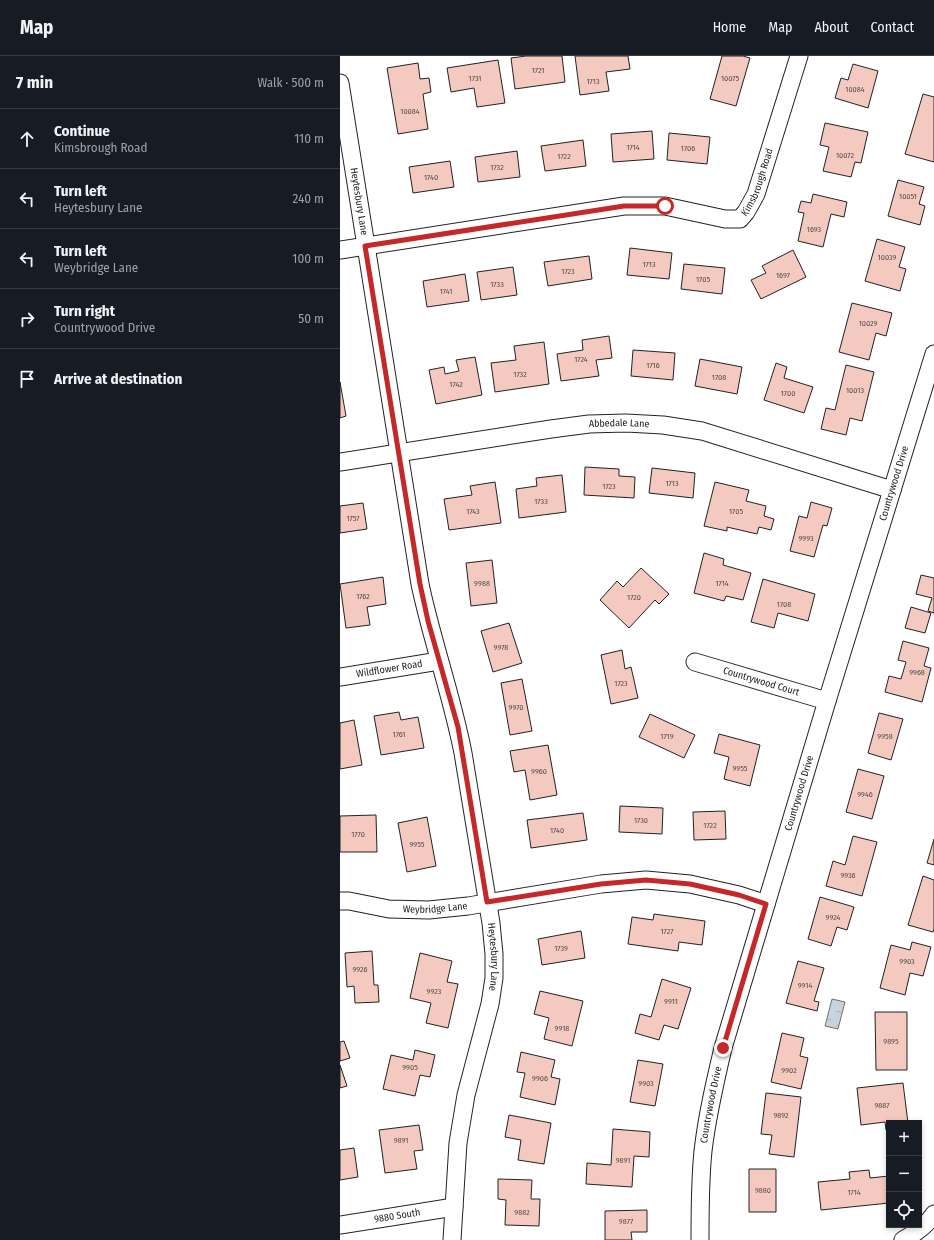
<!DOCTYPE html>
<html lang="en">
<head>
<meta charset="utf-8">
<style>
	body { margin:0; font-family:"Fira Sans Condensed",sans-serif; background:#20242c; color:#f1f3f6 }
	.controls { position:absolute; right:12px; bottom:12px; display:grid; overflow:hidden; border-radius:0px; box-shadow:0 2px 6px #0003 }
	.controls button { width:36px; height:36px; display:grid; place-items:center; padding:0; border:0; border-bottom:1px solid #363941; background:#171b24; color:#f1f3f6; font:20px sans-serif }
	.stop { position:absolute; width:12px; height:12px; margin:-9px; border:3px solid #c62828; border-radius:50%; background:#fff }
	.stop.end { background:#c62828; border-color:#fff; box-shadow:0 1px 4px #0008 }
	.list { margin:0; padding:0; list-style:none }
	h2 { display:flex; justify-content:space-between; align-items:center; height:52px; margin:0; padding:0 16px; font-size:17px }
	h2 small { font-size:13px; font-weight:400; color:#9ea1a6 }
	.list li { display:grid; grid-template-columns:26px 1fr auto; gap:12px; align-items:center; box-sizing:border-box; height:60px; padding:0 16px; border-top:1px solid #363941 }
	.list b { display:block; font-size:15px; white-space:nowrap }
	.list p { margin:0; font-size:13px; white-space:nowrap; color:#9ea1a6 }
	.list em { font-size:13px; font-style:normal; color:#9ea1a6 }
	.icon { flex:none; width:22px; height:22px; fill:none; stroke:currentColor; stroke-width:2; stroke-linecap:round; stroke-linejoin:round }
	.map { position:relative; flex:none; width:594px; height:1184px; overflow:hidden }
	header { display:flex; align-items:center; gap:24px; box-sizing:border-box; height:56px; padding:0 20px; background:#171b24; border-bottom:1px solid #363941 }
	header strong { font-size:19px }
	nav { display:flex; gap:22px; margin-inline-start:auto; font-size:14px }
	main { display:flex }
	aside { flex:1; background:#171b24 }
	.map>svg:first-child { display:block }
	.water { fill:url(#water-ripples); stroke:#6f6f6f }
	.building { fill:#f3c9c0; stroke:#222 }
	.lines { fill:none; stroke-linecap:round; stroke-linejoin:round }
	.minor-casing { stroke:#222; stroke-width:19 }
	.minor { stroke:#fff; stroke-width:17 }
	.route { stroke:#c62828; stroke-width:5 }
	.labels { text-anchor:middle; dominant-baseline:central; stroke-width:3; stroke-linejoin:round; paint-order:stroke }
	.number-label { font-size:8px; fill:#564c4a }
	.street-label { font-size:10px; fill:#222; stroke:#fff }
</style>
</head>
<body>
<header>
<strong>Map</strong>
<nav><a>Home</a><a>Map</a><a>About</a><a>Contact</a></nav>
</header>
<main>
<aside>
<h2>7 min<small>Walk · 500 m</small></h2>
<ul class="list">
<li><svg class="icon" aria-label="ahead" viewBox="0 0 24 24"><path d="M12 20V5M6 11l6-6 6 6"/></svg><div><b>Continue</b><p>Kimsbrough Road</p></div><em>110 m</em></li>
<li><svg class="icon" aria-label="left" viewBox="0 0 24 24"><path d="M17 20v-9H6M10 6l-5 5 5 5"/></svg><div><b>Turn left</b><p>Heytesbury Lane</p></div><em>240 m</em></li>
<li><svg class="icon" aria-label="left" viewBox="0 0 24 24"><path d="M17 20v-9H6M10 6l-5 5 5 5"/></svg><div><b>Turn left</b><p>Weybridge Lane</p></div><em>100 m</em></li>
<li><svg class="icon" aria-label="right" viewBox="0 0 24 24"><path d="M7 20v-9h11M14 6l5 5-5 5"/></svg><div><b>Turn right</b><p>Countrywood Drive</p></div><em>50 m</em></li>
<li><svg class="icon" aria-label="arrive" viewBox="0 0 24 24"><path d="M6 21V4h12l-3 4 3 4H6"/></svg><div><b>Arrive at destination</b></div></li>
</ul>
</aside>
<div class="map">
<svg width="594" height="1184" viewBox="0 0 594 1184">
	<defs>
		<pattern id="water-ripples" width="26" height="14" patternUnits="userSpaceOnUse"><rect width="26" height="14" fill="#c7d3dd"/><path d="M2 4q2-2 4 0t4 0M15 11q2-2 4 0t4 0" fill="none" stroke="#abb5bd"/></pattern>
	</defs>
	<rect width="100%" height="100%" fill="#fff"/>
	<path class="water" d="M492 943 505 946 498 973 485 970Z"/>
	<path class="building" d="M186 0H222L225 26 175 33 171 2Z
		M235 0H288L290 13 266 16 269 35 240 39Z
		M382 0H403L410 2 396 50 370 43Z
		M158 4 165 47 137 51 134 32 111 36 107 12Z
		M78 7 80 23 89 22 91 36 83 38 88 73 58 78 47 12Z
		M513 8 538 15 528 52 495 42 501 22 508 24Z
		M583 38 594 41V106L565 98Z
		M485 67 528 76 521 107 515 106 511 121 483 115 489 91 480 89Z
		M312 75 314 103 273 106 271 78Z
		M329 77 370 81 367 108 327 104Z
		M243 84 246 110 205 115 201 90Z
		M177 95 180 121 138 126 135 101Z
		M110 105 114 131 73 137 69 111Z
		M558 124 584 131 579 148 585 150 580 169 548 160Z
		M473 138 507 146 504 161 491 158 483 191 458 185 464 157 458 156 461 145 471 147Z
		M537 183 565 191 559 211 566 213 560 235 525 225Z
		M290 192 332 197 329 223 287 219Z
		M453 194 466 221 421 243 411 224 426 217 422 210Z
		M249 200 252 223 208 230 204 206Z
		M344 208 385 212 382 238 341 233Z
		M173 211 177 239 141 244 137 216Z
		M125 218 129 245 87 251 83 225Z
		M512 247 552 257 546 280 536 277 529 304 499 296Z
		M269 280 272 302 256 304 259 320 221 325 217 298 243 294 242 284Z
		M204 286 209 328 155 336 151 307 176 304 174 290Z
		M293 294 335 297 333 324 291 320Z
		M135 301 142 339 96 348 89 314 104 311 105 318 119 315 116 304Z
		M360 303 402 311 397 338 355 330Z
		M436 307 447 311 444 322 473 331 464 357 424 344Z
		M506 309 534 316 522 365 510 362 506 379 481 373 486 352 495 354Z
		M0 326 6 360 0 362Z
		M245 411 279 413V420L295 421 294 442 244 439Z
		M312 412 355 417 353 442 309 437Z
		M222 419 226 456 179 462 176 433 197 430 196 422Z
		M155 426 161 467 109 474 104 443 132 439 130 430Z
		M375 426 409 434 406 445 426 450 424 460 434 463 431 474 419 471 417 478 387 471V475L364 470Z
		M471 446 492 452 487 470 483 469 474 501 450 495 459 460 467 462Z
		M23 447 27 473 0 477V450Z
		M364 497 384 503 383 509 411 517 403 544 386 540 384 545 354 537Z
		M152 504 157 547 131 550 126 507Z
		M301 512 329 538 319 548 315 544 289 572 260 544 277 525 283 531Z
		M581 519 594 522V557L588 555 592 542 576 538Z
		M43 521 46 548 27 551 30 569 6 572 0 528Z
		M423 523 475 538 468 565 438 557 434 572 411 566Z
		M571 551 591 557 585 577 565 572Z
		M169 567 182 607 153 616 141 575Z
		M563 585 589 592 584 610 591 612 582 646 545 636 549 620 561 623 566 606 558 604Z
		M282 594 285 613 291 611 298 642 271 648 261 599Z
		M182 623 192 675 170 679 161 627Z
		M59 656 61 664 78 661 84 692 41 699 34 660Z
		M539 657 563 663 551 704 528 697Z
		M310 658 355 679 344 702 299 681Z
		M14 664 22 709 0 713V667Z
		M379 678 420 689 410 730 384 723 389 701 374 697Z
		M208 689 217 739 190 744 185 714 174 716 170 695Z
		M518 713 544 720 532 763 506 756Z
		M280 750 323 752 322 778 279 776Z
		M385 755 386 783 354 784 353 756Z
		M243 757 247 784 191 792 187 764Z
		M36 759 37 796H0V760Z
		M87 761 96 810 67 816 58 767Z
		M513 780 537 786 522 840 486 830 493 805 505 809Z
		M594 783V809L587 807Z
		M583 820 594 824V873L593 876 568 869Z
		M480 841 514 851 507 874 497 871 491 890 468 883Z
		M314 858 365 865 362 889 339 886 338 895 288 888 292 861 313 864Z
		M241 875 245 902 202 909 198 883Z
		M572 886 591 891 583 920 570 917 565 939 540 932 551 889 570 894Z
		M32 895 34 929H38L39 946 15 947 14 930 7 931 5 897Z
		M80 897 112 905 107 926 118 928 108 972 86 967 91 947 70 942Z
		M458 905 484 912 474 945 479 946 477 955 446 947Z
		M322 923 351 932 338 973 324 969 319 984 295 977 300 958 311 961Z
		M200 935 243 945 232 990 204 983 209 962 194 958Z
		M535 956H567V1014H536Z
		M442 977 464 982 460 1000 468 1002 461 1033 431 1026Z
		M4 985 10 1002 0 1005V986Z
		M75 994 95 999 90 1021 80 1019 75 1040 43 1033 51 999 73 1004Z
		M181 996 215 1004 211 1021 220 1023 215 1049 180 1041 185 1017 177 1016Z
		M298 1004 323 1008 315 1050 290 1046Z
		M0 1009 7 1030 0 1032Z
		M563 1027 568 1067H549V1074H546L545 1066 521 1069 517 1032Z
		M426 1037 461 1041 454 1101 429 1098 432 1079 421 1078Z
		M169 1059 211 1067 204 1108 178 1104 181 1084 165 1081Z
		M79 1069 83 1094 74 1095 77 1113 45 1117 39 1074Z
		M273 1073 310 1076 309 1101 294 1100 292 1131 246 1128 247 1107 271 1109Z
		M14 1092 18 1121 0 1124V1094Z
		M409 1113H436V1156H409Z
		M529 1114 530 1122 549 1120V1147L481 1154 478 1126 510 1123 509 1116Z
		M158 1123 192 1124 191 1143H200L199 1170 165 1169 166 1144 158 1143Z
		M307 1154V1176H291L292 1184H265V1155Z"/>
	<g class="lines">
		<defs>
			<g id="minor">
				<path id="s1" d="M0 27 80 528C92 585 112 640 123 697L151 867 154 898V922L150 948 126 1039 118 1087 112 1184"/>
				<path id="s2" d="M0 194 284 150H325L385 163H400L406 156 416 138 459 0"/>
				<path id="s3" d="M0 406 211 373 249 368 286 367 323 369 362 375 552 434"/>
				<path id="s4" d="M355 606 487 645"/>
				<path id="s5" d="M0 621 99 605"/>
				<path id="s6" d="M0 845H9L49 853 89 854 128 850 261 828 306 824 350 828 399 839 426 848"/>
				<path id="s7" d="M0 1169 114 1151"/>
				<path id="s8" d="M360 1184C360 1154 360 1124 363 1095 367 1060 375 1026 383 992L487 645 594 298"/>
				<path d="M563 1184C574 1178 587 1169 594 1158"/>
			</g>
		</defs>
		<use href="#minor" class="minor-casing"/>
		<use href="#minor" class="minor"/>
	</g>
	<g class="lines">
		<path class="route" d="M325 150H284L25 190 80 528 88 565 118 671 147 846 261 828 306 824 350 828 399 839 426 848 383 992"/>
	</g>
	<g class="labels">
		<g class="number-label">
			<text x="198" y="14">1721</text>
			<text x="135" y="22">1731</text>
			<text x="390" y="22">10075</text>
			<text x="253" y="25">1713</text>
			<text x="515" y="33">10084</text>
			<text x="70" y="55">10084</text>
			<text x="293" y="91">1714</text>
			<text x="348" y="92">1706</text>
			<text x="505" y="99">10072</text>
			<text x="224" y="100">1722</text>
			<text x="157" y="111">1732</text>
			<text x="91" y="121">1740</text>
			<text x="568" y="140">10051</text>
			<text x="474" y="173">1693</text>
			<text x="547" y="201">10039</text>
			<text x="309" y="208">1713</text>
			<text x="228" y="215">1723</text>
			<text x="443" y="219">1697</text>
			<text x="363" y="223">1705</text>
			<text x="157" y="228">1733</text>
			<text x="106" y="235">1741</text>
			<text x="528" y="267">10029</text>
			<text x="241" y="303">1724</text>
			<text x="313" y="309">1716</text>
			<text x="180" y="318">1732</text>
			<text x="379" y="321">1708</text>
			<text x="116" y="328">1742</text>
			<text x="515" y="334">10013</text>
			<text x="448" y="337">1700</text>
			<text x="332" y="427">1713</text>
			<text x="269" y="430">1723</text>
			<text x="201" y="445">1733</text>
			<text x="133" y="455">1743</text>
			<text x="396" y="455">1705</text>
			<text x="13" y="462">1757</text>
			<text x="466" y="482">9993</text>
			<text x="142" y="527">9988</text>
			<text x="382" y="527">1714</text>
			<text x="23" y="540">1762</text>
			<text x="294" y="541">1720</text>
			<text x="444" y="548">1708</text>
			<text x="161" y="591">9978</text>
			<text x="577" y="616">9968</text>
			<text x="281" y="627">1723</text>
			<text x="176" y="651">9970</text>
			<text x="59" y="678">1761</text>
			<text x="327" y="680">1719</text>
			<text x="545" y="680">9958</text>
			<text x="400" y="712">9955</text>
			<text x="199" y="715">9960</text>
			<text x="525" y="738">9946</text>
			<text x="301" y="764">1730</text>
			<text x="370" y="769">1722</text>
			<text x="217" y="774">1740</text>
			<text x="18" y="778">1770</text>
			<text x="77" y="788">9955</text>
			<text x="508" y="819">9936</text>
			<text x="493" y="861">9924</text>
			<text x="327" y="875">1727</text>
			<text x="221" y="892">1739</text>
			<text x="567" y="905">9903</text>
			<text x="20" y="913">9926</text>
			<text x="465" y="929">9914</text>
			<text x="94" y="935">9923</text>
			<text x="331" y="945">9911</text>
			<text x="222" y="972">9918</text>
			<text x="551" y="985">9895</text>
			<text x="70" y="1011">9905</text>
			<text x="449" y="1014">9902</text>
			<text x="200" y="1022">9906</text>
			<text x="306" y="1027">9903</text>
			<text x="542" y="1049">9887</text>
			<text x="441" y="1059">9892</text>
			<text x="61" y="1084">9891</text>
			<text x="283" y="1104">9891</text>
			<text x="423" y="1134">9880</text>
			<text x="514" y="1136">1714</text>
			<text x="182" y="1156">9882</text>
			<text x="286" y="1165">9877</text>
		</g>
		<g class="street-label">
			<text stroke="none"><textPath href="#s2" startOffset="446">Kimsbrough Road</textPath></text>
			<text stroke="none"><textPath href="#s1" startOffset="120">Heytesbury Lane</textPath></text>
			<text stroke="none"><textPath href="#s3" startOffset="282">Abbedale Lane</textPath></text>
			<text stroke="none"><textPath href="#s8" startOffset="784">Countrywood Drive</textPath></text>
			<text stroke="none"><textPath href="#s5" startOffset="50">Wildflower Road</textPath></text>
			<text stroke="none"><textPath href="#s4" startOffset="69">Countrywood Court</textPath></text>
			<text stroke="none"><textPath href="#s8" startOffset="460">Countrywood Drive</textPath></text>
			<text stroke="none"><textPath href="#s6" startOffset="96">Weybridge Lane</textPath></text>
			<text stroke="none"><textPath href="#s1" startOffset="888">Heytesbury Lane</textPath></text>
			<text stroke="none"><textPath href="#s8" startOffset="136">Countrywood Drive</textPath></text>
			<text stroke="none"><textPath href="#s7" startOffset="58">9880 South</textPath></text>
		</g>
	</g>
</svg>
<div class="controls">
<button>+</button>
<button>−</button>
<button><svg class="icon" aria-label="locate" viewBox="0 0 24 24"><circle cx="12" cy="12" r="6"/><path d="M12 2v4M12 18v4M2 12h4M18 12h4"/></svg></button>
</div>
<div class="stop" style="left:325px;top:150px"></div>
<div class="stop end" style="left:383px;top:992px"></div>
</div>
</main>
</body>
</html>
